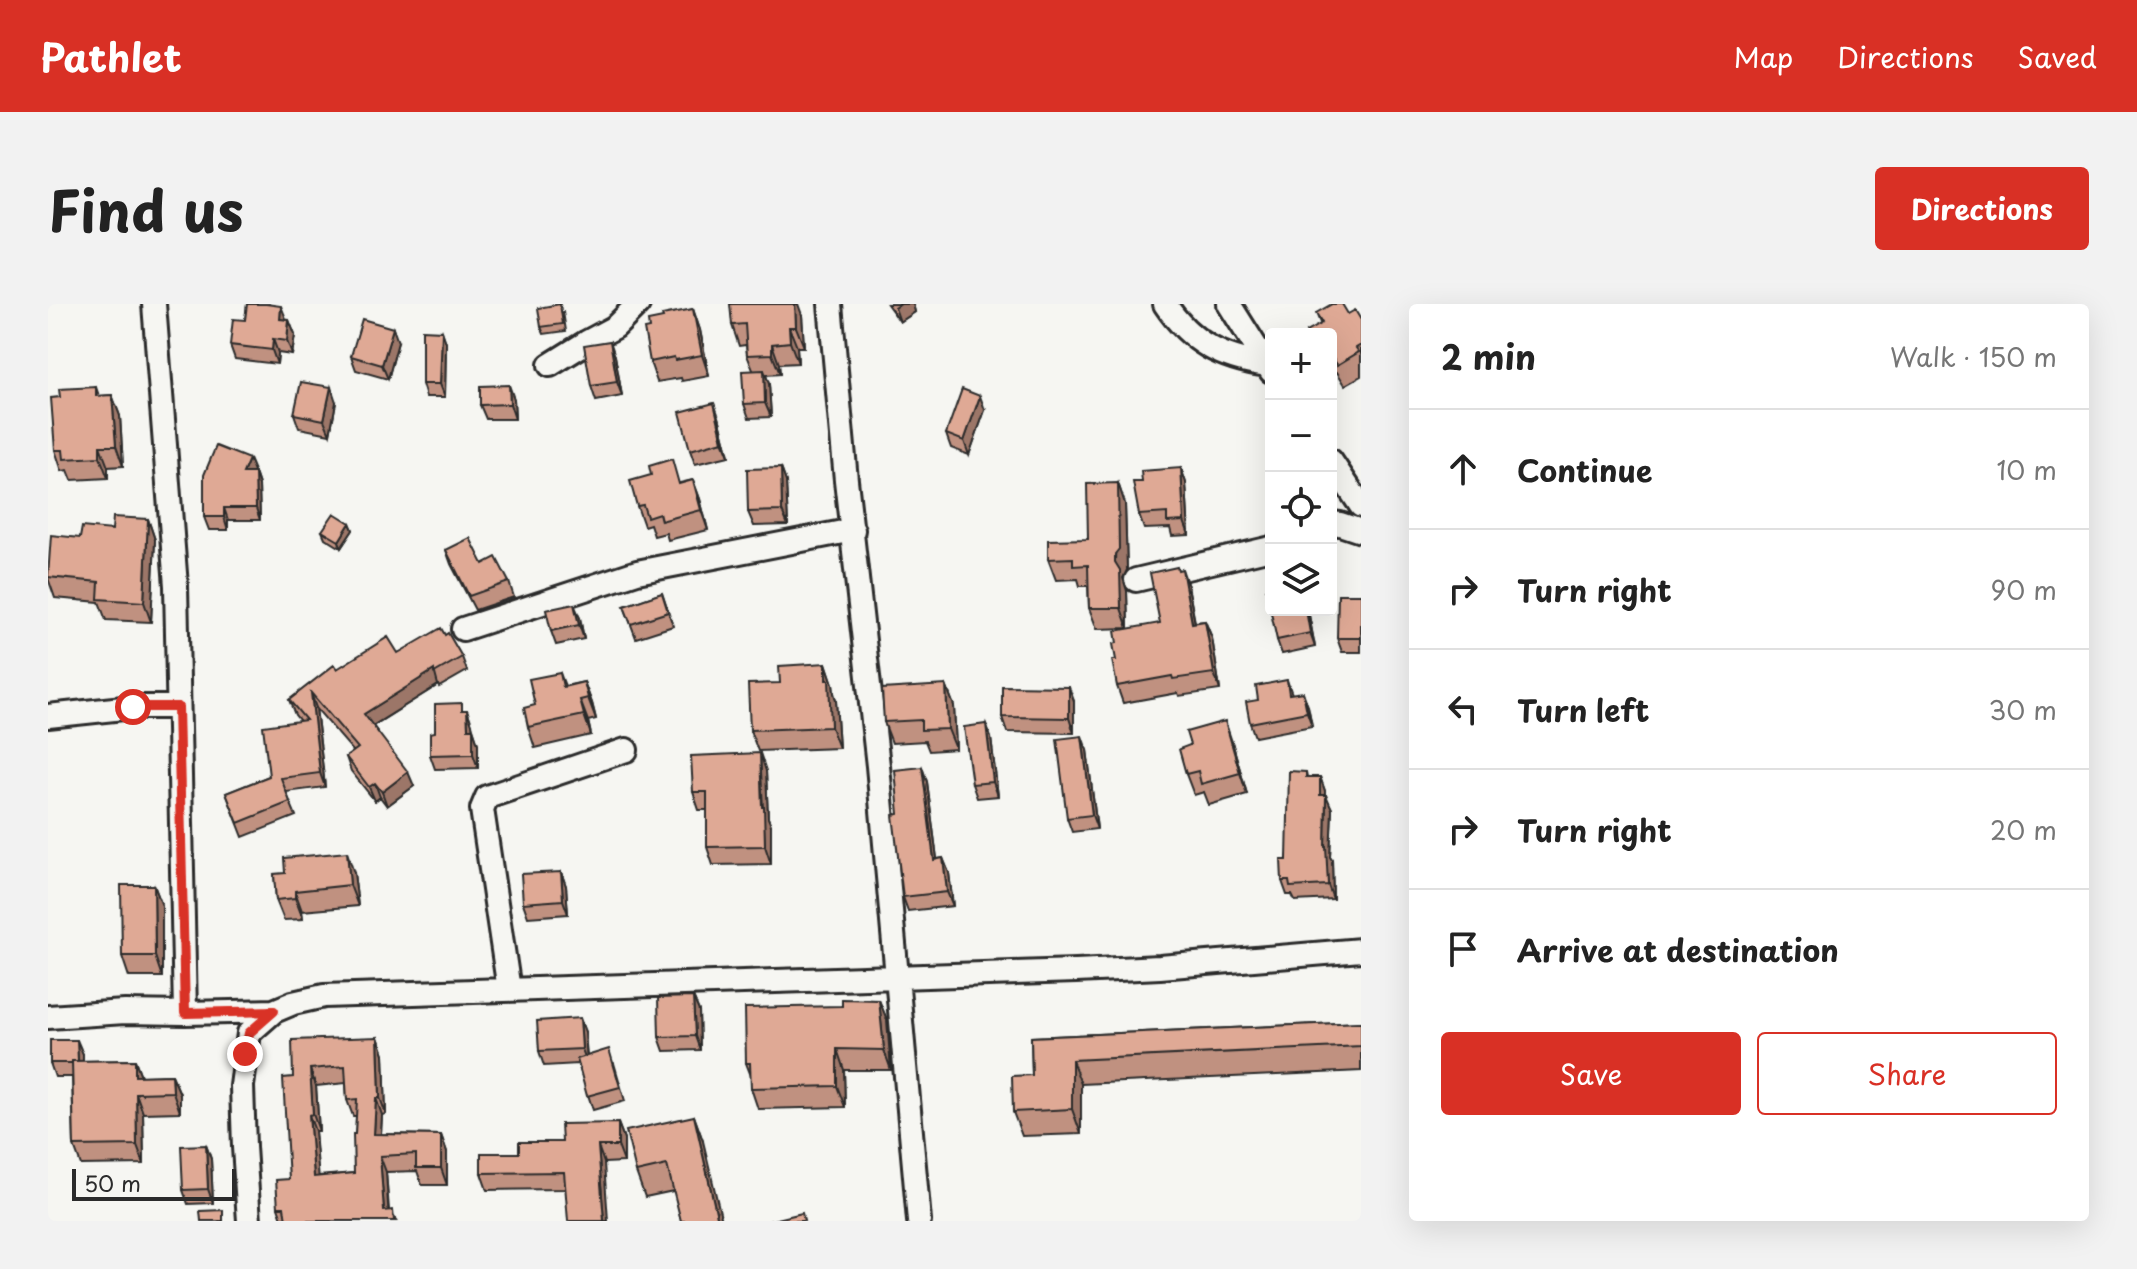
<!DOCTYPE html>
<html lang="en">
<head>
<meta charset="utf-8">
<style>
	body { margin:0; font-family:"Playpen Sans",sans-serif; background:#f2f2f2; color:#222 }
	.controls { position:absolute; right:24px; top:24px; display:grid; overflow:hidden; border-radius:8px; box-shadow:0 8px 32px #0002 }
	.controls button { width:72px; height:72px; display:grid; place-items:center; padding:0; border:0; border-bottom:2px solid #e0e0e0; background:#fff; color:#222; font:40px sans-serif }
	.scale { position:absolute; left:24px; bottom:20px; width:164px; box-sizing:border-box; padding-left:8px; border:4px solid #2b2b2b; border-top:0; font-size:22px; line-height:28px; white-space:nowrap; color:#2b2b2b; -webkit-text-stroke:6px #f6f6f2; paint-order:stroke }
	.stop { position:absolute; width:24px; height:24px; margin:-18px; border:6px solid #d93025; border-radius:50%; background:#fff }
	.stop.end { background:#d93025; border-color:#fff; box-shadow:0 2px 8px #0008 }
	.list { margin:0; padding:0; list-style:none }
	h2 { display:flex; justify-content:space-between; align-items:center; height:104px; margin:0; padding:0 32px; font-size:34px }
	h2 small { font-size:26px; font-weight:400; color:#767676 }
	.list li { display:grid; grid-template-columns:52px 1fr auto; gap:24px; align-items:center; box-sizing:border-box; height:120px; padding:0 32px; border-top:2px solid #e0e0e0 }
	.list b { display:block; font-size:30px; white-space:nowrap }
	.list em { font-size:26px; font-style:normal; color:#767676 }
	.actions { display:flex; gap:16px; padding:24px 32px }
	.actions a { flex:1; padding:18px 0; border:2px solid #d93025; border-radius:8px; text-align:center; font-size:28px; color:#d93025 }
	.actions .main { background:#d93025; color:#fff }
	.icon { flex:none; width:44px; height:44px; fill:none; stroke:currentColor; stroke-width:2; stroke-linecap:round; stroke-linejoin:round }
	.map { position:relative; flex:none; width:1313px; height:917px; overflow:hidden; border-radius:8px }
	header { display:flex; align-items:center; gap:48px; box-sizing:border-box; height:112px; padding:0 40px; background:#d93025; color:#fff }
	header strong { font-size:38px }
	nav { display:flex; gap:44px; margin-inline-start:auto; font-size:28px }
	.intro { display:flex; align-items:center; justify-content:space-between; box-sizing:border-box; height:192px; padding:0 48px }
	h1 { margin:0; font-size:56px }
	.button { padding:20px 36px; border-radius:8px; background:#d93025; color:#fff; font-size:28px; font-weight:700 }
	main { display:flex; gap:48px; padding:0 48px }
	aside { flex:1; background:#fff; border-radius:8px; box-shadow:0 8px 32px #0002 }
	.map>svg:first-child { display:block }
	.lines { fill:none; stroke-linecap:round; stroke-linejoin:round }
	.street-casing { stroke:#2b2b2b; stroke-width:28 }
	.street { stroke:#f6f6f2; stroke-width:22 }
	.wall { fill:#c09180; stroke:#2b2b2b; stroke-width:2; fill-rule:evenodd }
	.shaded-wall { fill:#9c7668; stroke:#2b2b2b; stroke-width:2 }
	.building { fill:#dfa995; stroke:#2b2b2b; stroke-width:2; fill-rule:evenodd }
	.route { stroke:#d93025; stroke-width:10 }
</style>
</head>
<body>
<header>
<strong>Pathlet</strong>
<nav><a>Map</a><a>Directions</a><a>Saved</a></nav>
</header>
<div class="intro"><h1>Find us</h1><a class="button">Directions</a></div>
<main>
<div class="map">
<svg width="1313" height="917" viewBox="0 0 1313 917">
	<rect width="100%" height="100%" fill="#f6f6f2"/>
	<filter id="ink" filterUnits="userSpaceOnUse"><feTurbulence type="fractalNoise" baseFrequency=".0125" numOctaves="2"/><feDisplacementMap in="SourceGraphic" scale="16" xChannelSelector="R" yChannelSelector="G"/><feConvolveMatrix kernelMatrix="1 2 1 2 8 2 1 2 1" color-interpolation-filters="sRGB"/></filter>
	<g filter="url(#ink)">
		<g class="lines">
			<defs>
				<path id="street" d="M106 0 128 282 137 709
					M782 0 798 176 830 462 871 917
					M1117 0C1143 39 1173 54 1219 61
					M1181 0 1223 67
					M502 61 539 38 567 23 590 0
					M1283 157 1313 202
					M1283 219 1292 220 1313 227
					M1088 276 1223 244
					M415 325 589 268 805 226
					M0 412 85 403H130
					M461 686 434 505 439 493 578 446
					M0 713 77 708 137 709 226 707
					M201 917 196 843 194 782 201 729 226 707 245 699 276 692 1028 667 1112 663 1313 646"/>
			</defs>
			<use href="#street" class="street-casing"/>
			<use href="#street" class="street"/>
		</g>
		<path class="wall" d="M199 0H221L238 16H241L247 31 244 51 230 49 229 60 187 55 182 41 197 16Z
			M839 0H865L867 8 852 18Z
			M645 5 652 26 661 72 634 77 633 74 609 78 602 58 601 24 615 14Z
			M515 8 518 27 496 30 493 23Z
			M1268 9 1300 10 1313 16V72L1297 81 1289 68 1283 71V30L1272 19Z
			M754 11 756 43H749L750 59 731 60 732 70 718 71 721 80 723 113 701 114 696 100 705 66 699 51 698 41 691 42 684 21Z
			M394 27 398 39 397 93H378L374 80Z
			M350 38 340 75 308 66 303 52Z
			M567 52 574 92 548 97 543 82Z
			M48 83 51 92 64 91 72 112 75 162 60 163V174L24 176 20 166 14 167 7 146 12 93Z
			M466 95 467 115H438L432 101Z
			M288 98 282 130 251 124 246 110Z
			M937 106 921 151 903 144 898 130Z
			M671 113 681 152 647 160 642 146Z
			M733 164 738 178 740 221 706 222 700 208Z
			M1133 164 1138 179 1141 231 1124 232 1122 224 1096 225 1091 211Z
			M206 167 205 169H207L211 181 212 216H180V226H161L156 213Z
			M645 176 652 195 660 226 620 236 618 229 606 232 602 220 596 222 589 202 632 179Z
			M1070 179 1077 200 1079 266 1075 274 1079 287 1080 324 1049 325 1041 304 1040 282H1032L1030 275 1008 276 1000 255 1040 235Z
			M100 215 107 236 103 318 58 316 51 298 7 294 0 274V267L32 234Z
			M302 219 305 226 293 244 277 234 274 227Z
			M398 246 435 260 461 278 466 293 427 306 403 260Z
			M1130 266 1140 282 1147 318 1157 317 1164 334 1172 386 1131 392 1130 389 1075 399 1069 382 1068 356 1069 339 1112 319Z
			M614 289 625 322 588 334 576 302Z
			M1313 290V348H1294L1289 334Z
			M1260 306 1267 343 1234 350 1229 336Z
			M532 314 536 335 508 341 503 327Z
			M397 331 414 353 419 367 391 383 390 381 325 422 366 482 339 502 332 493 327 497 303 467 298 453 306 448 268 404 277 483 238 488 248 512 195 533 178 489 221 472 252 417 247 411 241 396 289 365 350 349Z
			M778 359 785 380 786 389 788 397 791 444 710 447 702 426 732 379Z
			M512 369 517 382 536 378 544 399 548 415 540 417 543 431 487 444 480 423 487 401Z
			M1239 376 1244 390 1260 402 1264 422 1207 433 1202 419 1210 396Z
			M898 381 906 402 908 445 881 447 877 437 844 439 836 418Z
			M1026 397V429L959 428 954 413Z
			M416 406H419L430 440V464L387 465 382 451 387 428Z
			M938 420 943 434 950 492 929 494 924 480Z
			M1184 438 1199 490 1161 501 1156 488 1146 491 1138 470Z
			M1039 446 1049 525 1024 528 1019 514Z
			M874 463 879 478 889 555 895 554 901 569 905 602 860 607 855 593 851 510Z
			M718 467 720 514 723 521V560L665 561 659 543V506H651L645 488Z
			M1258 468 1259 473H1272L1277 487V491L1284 505 1282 553 1284 556 1285 595 1247 597 1244 591H1239L1234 577Z
			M513 568 518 582 520 610 480 613 475 599Z
			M306 569 310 602 254 607 255 615 236 616 228 596 226 570Z
			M106 581 114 602V673H81L74 652Z
			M645 693 651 707 652 746 616 747 611 733Z
			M831 696 839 716 843 766H796L797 803 710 805 703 784V772L698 759 794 702Z
			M1313 718V767L1033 780V830L974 832 965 808 984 771 983 733Z
			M537 728 539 752 566 759 577 797 545 806 530 760 496 762 491 747Z
			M330 733 336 750 338 810 334 811 333 830 393 831 399 848V881H374L369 867 338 868 341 906 349 917H235L230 903 241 875 245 773ZM298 779 299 796 305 812H308L306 869 270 872 267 827H271L268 782Z
			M35 750V757L87 756 93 772 124 771 132 790V808L95 809 96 860 33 861 26 842 24 773H7L2 759Z
			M646 812 655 837 625 887 597 893 588 868Z
			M570 819 576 835V858L556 859 517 885 439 886 433 869 471 849 514 838Z
			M158 841 163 855 165 899 140 900 135 886Z"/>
		<path class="shaded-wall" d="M747 0H750L754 11 756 43 748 23Z
			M853 0H865L867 8 852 18 847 4Z
			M233 2 239 17 232 15Z
			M645 5 652 26 661 72 654 51Z
			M241 16 247 31 244 51 239 37Z
			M741 23 749 43 750 59 742 38Z
			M345 24 350 38 340 75 334 61Z
			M394 27 398 39 397 93 392 80Z
			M225 35 230 49 229 60 224 46Z
			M562 37 567 52 574 92 569 78Z
			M724 40 731 60 732 70 724 50Z
			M716 66 721 80 723 113 717 99Z
			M461 81 466 95 467 115 462 100Z
			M283 83 288 98 282 130 276 116Z
			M64 91 72 112 75 162 68 142Z
			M932 92 937 106 921 151 916 137Z
			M666 99 671 113 681 152 675 137Z
			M52 142 60 163V174L52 153Z
			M201 155 206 167 200 182 195 169Z
			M733 164 738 178 740 221 734 207Z
			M1133 164 1138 179 1141 231 1136 217Z
			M207 169 211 181 212 216 208 204Z
			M645 176 652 195 660 226 653 206Z
			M1070 179 1077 200 1079 266 1075 274 1079 287 1080 324 1073 304 1067 258Z
			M176 204 180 216V226L176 213Z
			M100 215 107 236 103 318 96 298Z
			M302 219 305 226 293 244 291 237Z
			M1134 265 1140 282 1150 336 1144 319Z
			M526 300 532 314 536 335 531 321Z
			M1258 306H1260L1267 343 1262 329Z
			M1157 317 1164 334 1172 386 1166 369Z
			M778 359 785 380 786 389 788 397 791 444 783 423Z
			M386 366 390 381 321 424 316 410Z
			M536 378 544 399 548 415 540 394Z
			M898 381 906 402 908 445 900 425Z
			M1021 383 1026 397V429L1021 414Z
			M1255 388 1260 402 1264 422 1259 408Z
			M263 389 268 404 277 483 272 469Z
			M532 396 540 417 543 431 536 411Z
			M419 406 424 420 425 429V425L430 440V464L425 450 420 425Z
			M1177 417 1184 438 1199 490 1192 469Z
			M938 420 943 434 950 492 945 478Z
			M1034 432 1039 446 1049 525 1044 511Z
			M712 449 718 467 720 514 723 521V560L717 542Z
			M874 463 879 478 891 570 886 556Z
			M360 468 366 482 339 502 334 488Z
			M1272 473 1277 487V505L1272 491Z
			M327 479 332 493 327 497 321 483Z
			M1278 491 1284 505 1282 553 1284 556 1285 595 1280 581 1277 542Z
			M299 548 306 569 310 602 302 581Z
			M895 554 901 569 905 602 899 588Z
			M513 568 518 582 520 610 515 596Z
			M106 581 114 602V673L107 652Z
			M247 587 254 607 255 615 247 594Z
			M645 693 651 707 652 746 647 732Z
			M831 696 839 716 843 766 836 746Z
			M532 714 537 728 539 759 534 745Z
			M330 733 336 750 338 810 332 794Z
			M29 736 35 750V773L30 759Z
			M789 745 796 766 797 803 789 782Z
			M87 756 94 775V791L87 772Z
			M1024 756 1033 780V830L1024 805Z
			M262 765 268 782 271 827 265 810Z
			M124 771 132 790V808L125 788Z
			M88 789 95 809 96 860 89 841Z
			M328 794 334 811 332 846 326 830Z
			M261 811 267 827 272 889 266 873Z
			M646 812 655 837 674 917H670Z
			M570 819 576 835V858L570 842Z
			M393 831 399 848V881L393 864Z
			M158 841 163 855 165 899 160 885Z
			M550 842 556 859 560 917H556Z
			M332 852 338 868 341 917 336 907Z"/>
		<path class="building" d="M199 0H218L233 2 232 15 241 16 239 37 225 35 224 46 182 41 185 15 197 16Z
			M512 0 515 20 493 23 490 4Z
			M682 0H747L748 23H741L742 38 724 40V50L699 51 697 20 684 21Z
			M1284 0H1294L1300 10 1307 6 1313 16V41L1308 44 1311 48 1289 61 1283 50V30H1259L1258 28 1274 19 1268 9Z
			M645 5 654 51 627 56 626 53 602 58 596 25 601 24 600 17 615 14 614 11Z
			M314 15 345 24 334 61 303 52Z
			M374 26 394 27 392 80H374Z
			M562 37 569 78 543 82 536 41Z
			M716 66 717 99 696 100 694 67Z
			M253 78 283 83 276 116 246 110Z
			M461 81 462 100 432 101V82Z
			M48 83V92L64 91 68 142H52V153L16 155 15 146H7L3 94 12 93 11 85Z
			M914 85 932 92 916 137 898 130Z
			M666 99 675 137 642 146 632 108Z
			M168 142 201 155 195 169H207L208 204H176V213H156V171Z
			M624 155 631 180 645 176 653 206 613 217 611 209 599 213 595 201 589 202 582 177 603 171 601 162Z
			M733 164 734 207 700 208 699 165Z
			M1133 164 1136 217 1119 218V209L1091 211 1085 178H1094L1093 167Z
			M1070 179 1071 245 1067 250V258L1072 266 1073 304H1041L1040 261 1025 262V254L1000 255V236L1040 235 1039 180Z
			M286 209 302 219 291 237 274 227Z
			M65 213 100 215 96 298 50 295 51 278 0 273 3 231 32 234 34 223 64 226Z
			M422 234 435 260 448 253 461 278 421 292 398 246Z
			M1129 263 1130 266 1134 265 1144 319 1157 317 1166 369 1125 375 1124 372 1069 382 1064 356H1068L1065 340 1069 339 1067 327 1112 319 1102 269Z
			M1223 285V306H1258L1262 329 1229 336 1218 286Z
			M614 289 620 308 583 320 576 302Z
			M1290 290H1313V334H1289Z
			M526 300 531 321 503 327 498 306Z
			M393 324 397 331 400 329 414 353 386 369V366L316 410 360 468 334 488 327 479 321 483 298 453 310 444 263 389 272 469 233 474 242 498 190 519 178 489 221 472 215 422 258 416 241 396 286 361 289 365 340 333 350 349Z
			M778 359V376H781L783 423 702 426 700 380 732 379 731 362Z
			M512 369 515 383 536 378 540 394 532 396 536 411 480 423 476 404 487 401 481 375Z
			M1239 376 1241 390 1255 388 1259 408 1202 419 1198 398 1210 396 1208 382Z
			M898 381 900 425 873 426V416L836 418 834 385Z
			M954 382 1021 383V414L954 413Z
			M414 399V406H419L420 425H425V450L382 451V429L387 428V400Z
			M1177 417 1192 469 1153 480 1150 467 1138 470 1131 445 1142 441 1138 428Z
			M938 420 945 478 924 480 916 423Z
			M1034 432 1044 511 1019 514 1009 435Z
			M712 449 714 503H716L717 542 659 543V488H645L643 452Z
			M874 463 886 556 895 554 899 588 855 593 845 511 851 510 847 466Z
			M1241 467 1258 468V473H1272V491H1278L1277 542H1278L1280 581 1242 583 1241 577H1234L1233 556H1239Z
			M299 548 302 581 247 587V594L228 596 226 570 237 569 236 554Z
			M513 568 515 596 475 599 473 570Z
			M73 581H106L107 652H74Z
			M645 693 647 732 611 733 610 694Z
			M794 695 831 696 836 746 789 745V782L703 784 702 759H698L697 704 794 702Z
			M532 714 534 745 491 747 489 717Z
			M1313 718V742L1024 756V805L965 808 964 772 984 771 983 733Z
			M330 733 332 794H328L326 830 393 831V864H368V850L332 852 336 907 345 906 346 917H238L236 903H230L228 876 241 875 235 774 245 773 244 736ZM297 762 299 796 309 795 307 830H305L306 869 266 873 261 811 265 810 262 765Z
			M2 736H29L30 757H24V759H2Z
			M561 745 572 783 539 792 529 755Z
			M87 756V772L124 771 125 788 88 789 89 841 26 842 24 757Z
			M646 812 670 917H633L619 861 588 868 578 827Z
			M570 819V842H550L556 917H520L516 868 433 869V849H471V838H514L513 820Z
			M158 841 160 885 135 886 133 842Z
			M175 906V917H153L152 907Z
			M754 909 756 917H721Z"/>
	</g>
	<g class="lines" filter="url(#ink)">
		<path class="route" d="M85 403H130L137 709 226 707 201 729 197 750"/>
	</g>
</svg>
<div class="controls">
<button>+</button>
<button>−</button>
<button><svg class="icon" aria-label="locate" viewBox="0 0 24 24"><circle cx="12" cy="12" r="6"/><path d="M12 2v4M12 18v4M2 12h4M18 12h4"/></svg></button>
<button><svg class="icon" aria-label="layers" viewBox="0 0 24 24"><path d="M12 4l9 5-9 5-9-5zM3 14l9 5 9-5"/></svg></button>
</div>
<div class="scale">50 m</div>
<div class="stop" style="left:85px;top:403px"></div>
<div class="stop end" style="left:197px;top:750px"></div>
</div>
<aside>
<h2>2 min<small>Walk · 150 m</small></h2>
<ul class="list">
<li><svg class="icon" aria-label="ahead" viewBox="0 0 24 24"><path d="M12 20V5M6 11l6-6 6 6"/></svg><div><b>Continue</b></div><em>10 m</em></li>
<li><svg class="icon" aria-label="right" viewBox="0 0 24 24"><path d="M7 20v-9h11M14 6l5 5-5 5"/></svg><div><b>Turn right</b></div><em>90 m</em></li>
<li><svg class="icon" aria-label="left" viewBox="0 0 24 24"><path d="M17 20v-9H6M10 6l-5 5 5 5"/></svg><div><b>Turn left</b></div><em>30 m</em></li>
<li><svg class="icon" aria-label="right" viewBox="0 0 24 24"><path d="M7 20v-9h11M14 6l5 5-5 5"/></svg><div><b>Turn right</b></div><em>20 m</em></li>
<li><svg class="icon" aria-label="arrive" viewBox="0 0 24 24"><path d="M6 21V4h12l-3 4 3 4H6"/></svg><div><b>Arrive at destination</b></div></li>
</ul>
<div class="actions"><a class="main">Save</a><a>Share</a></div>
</aside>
</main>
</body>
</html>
